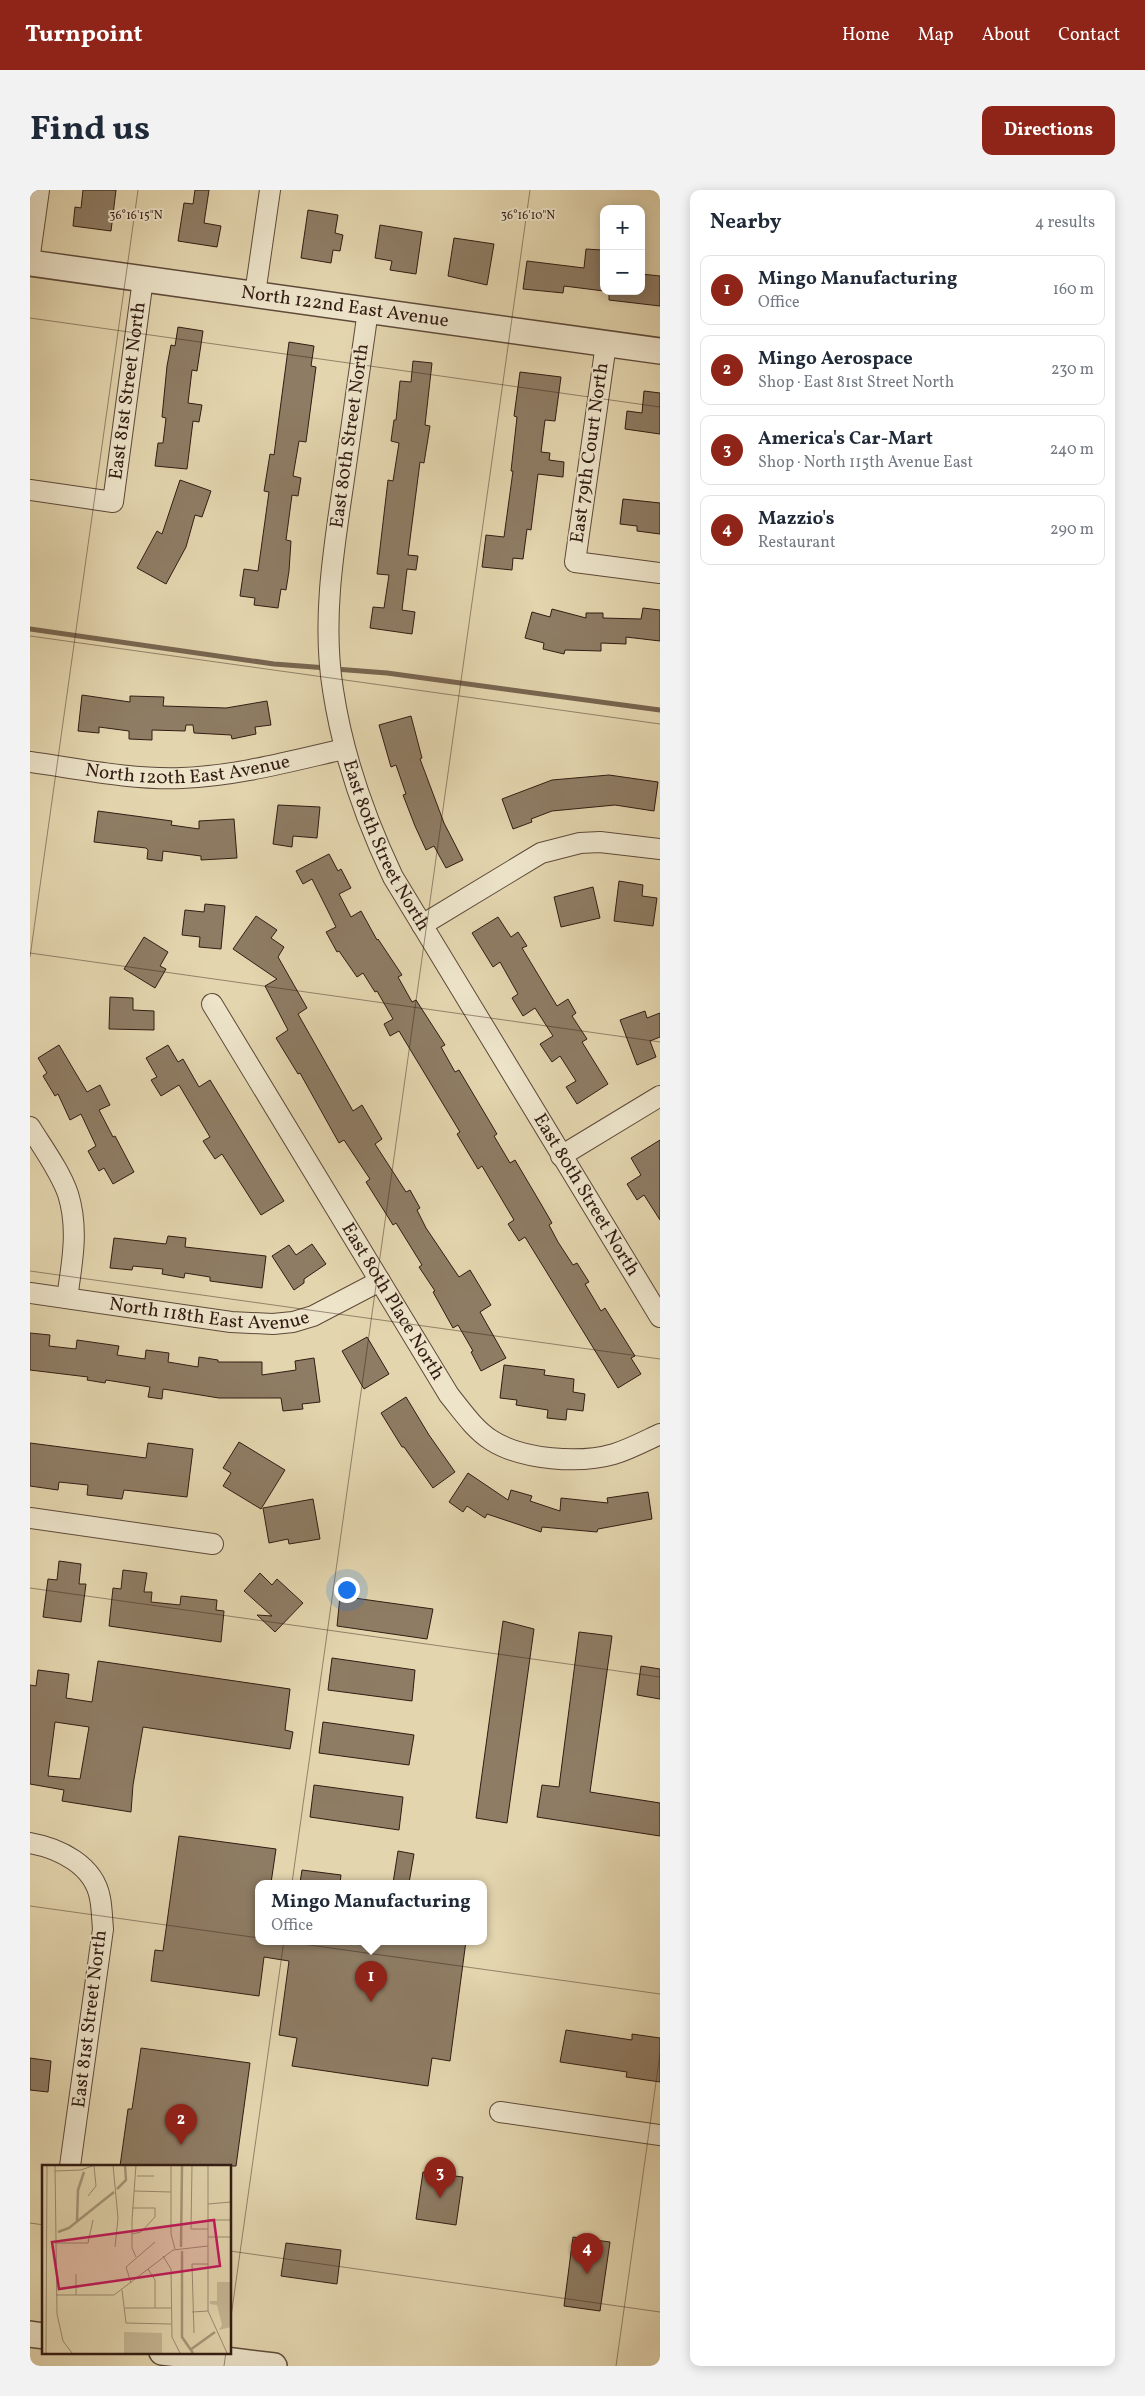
<!DOCTYPE html>
<html lang="en">
<head>
<meta charset="utf-8">
<style>
	body { margin:0; font-family:Vollkorn,serif; background:#f2f2f3; color:#1f2937 }
	.controls { position:absolute; right:15px; top:15px; display:grid; overflow:hidden; border-radius:10px; box-shadow:0 2px 12px #0003 }
	.controls button { width:45px; height:45px; display:grid; place-items:center; padding:0; border:0; border-bottom:1px solid #e0e1e3; background:#fff; color:#1f2937; font:25px sans-serif }
	.you { position:absolute; left:316px; top:1399px; width:18px; height:18px; margin:-12px; border:4px solid #fff; border-radius:50%; background:#1a73e8; box-shadow:0 0 0 8px #1a73e833 }
	.badge { display:grid; place-items:center; width:32px; height:32px; border-radius:50%; background:#8f2418; color:#fff; font-size:16px; font-weight:700 }
	.pin { position:absolute; translate:-50% -41px; filter:drop-shadow(0 1px 2px #0008) }
	.pin::after { content:''; position:absolute; top:26px; width:18px; height:15px; background:inherit; clip-path:polygon(0 0,100% 0,50% 100%) }
	.popup { position:absolute; left:225px; top:1690px; width:232px; height:65px; box-sizing:border-box; display:grid; place-content:center; border-radius:10px; background:#fff; filter:drop-shadow(0 1px 4px #0005); font-size:16px; white-space:nowrap; color:#747a83 }
	.popup b { font-size:19px; color:#1f2937 }
	.popup::after { content:''; position:absolute; left:50%; top:100%; margin-left:-10px; border:10px solid transparent; border-top-color:#fff }
	.list { margin:0; padding:0; list-style:none }
	h2 { display:flex; justify-content:space-between; align-items:center; height:65px; margin:0; padding:0 20px; font-size:21px }
	h2 small { font-size:16px; font-weight:400; color:#747a83 }
	.list li { display:grid; grid-template-columns:32px 1fr auto; gap:15px; align-items:center; box-sizing:border-box; height:70px; margin:0 10px 10px; padding:0 10px; border:1px solid #e0e1e3; border-radius:10px }
	.list b { display:block; font-size:19px; white-space:nowrap }
	.list p { margin:0; font-size:16px; white-space:nowrap; color:#747a83 }
	.list em { font-size:16px; font-style:normal; color:#747a83 }
	.map { position:relative; flex:none; width:630px; height:2176px; overflow:hidden; border-radius:10px }
	header { display:flex; align-items:center; gap:30px; box-sizing:border-box; height:70px; padding:0 25px; background:#8f2418; color:#fff }
	header strong { font-size:24px }
	nav { display:flex; gap:28px; margin-inline-start:auto; font-size:18px }
	.intro { display:flex; align-items:center; justify-content:space-between; box-sizing:border-box; height:120px; padding:0 30px }
	h1 { margin:0; font-size:35px }
	.button { padding:12px 22px; border-radius:10px; background:#8f2418; color:#fff; font-size:18px; font-weight:700 }
	main { display:flex; gap:30px; padding:0 30px }
	aside { flex:1; background:#fff; border-radius:10px; box-shadow:0 2px 12px #0003 }
	.map>svg:first-child { display:block }
	.lines { fill:none; stroke-linecap:round; stroke-linejoin:round }
	.stream { stroke:#786550; stroke-width:5 }
	.building { fill:#8e7c64; stroke:#321c13; fill-rule:evenodd }
	.minor-casing { stroke:#5e4a3a; stroke-width:22 }
	.tertiary-casing { stroke:#5e4a3a; stroke-width:28 }
	.minor { stroke:#ede4ca; stroke-width:20 }
	.tertiary { stroke:#ede4ca; stroke-width:25 }
	.ticks { fill:none; stroke:#321c13; stroke-width:1; stroke-opacity:0.45 }
	.labels { text-anchor:middle; dominant-baseline:central; stroke-width:4; stroke-linejoin:round; paint-order:stroke }
	.street-label { font-size:19px; fill:#321c13; stroke:#ede4ca }
	.inset-river { fill:none; stroke:#a79679; stroke-width:2.5 }
	.inset-road { fill:none; stroke:#9c8b70; stroke-width:1 }
	.view { fill:#c2185b; fill-opacity:0.15; stroke:#c2185b; stroke-width:2.5 }
	.inset-edge { fill:none; stroke:#321c13; stroke-width:2.5 }
	.ticks-label { font-size:12px; text-anchor:middle; fill:#321c13; stroke:#ede4ca; stroke-width:4; stroke-linejoin:round; paint-order:stroke }
</style>
</head>
<body>
<header>
<strong>Turnpoint</strong>
<nav><a>Home</a><a>Map</a><a>About</a><a>Contact</a></nav>
</header>
<div class="intro"><h1>Find us</h1><a class="button">Directions</a></div>
<main>
<div class="map">
<svg width="630" height="2176" viewBox="0 0 630 2176">
	<rect width="100%" height="100%" fill="#e3d5ae"/>
	<filter id="stains"><feTurbulence type="fractalNoise" baseFrequency=".004" numOctaves="4"/><feColorMatrix values="0 0 0 0 .2 0 0 0 0 .09 0 0 0 0 .02 0 0 0 .5 -.17"/></filter>
	<radialGradient id="worn" r=".72"><stop offset=".6" stop-color="#630" stop-opacity="0"/><stop offset="1" stop-color="#630" stop-opacity=".3"/></radialGradient>
	<g class="lines">
		<path class="stream" d="M0 439 244 474 297 478
			M305 479 357 483 630 520"/>
	</g>
	<path class="building" d="M53 0H86L81 41 43 36 45 17 51 18Z
		M165 0H179L174 33 191 36 187 57 148 51 154 13 163 14Z
		M278 20 308 25 305 43 313 45 310 61 303 60 301 73 271 68Z
		M350 35 392 42 386 84 360 80 362 71 345 68Z
		M424 48 464 54 457 95 418 86Z
		M556 59 572 60 574 101 534 96 533 103 493 99 497 71 554 78Z
		M611 84 630 86V116L579 110V101H611Z
		M148 137 173 141 167 181 162 180 158 213 172 215 169 232 163 231 157 279 125 276 128 253H133L136 228 132 227 137 176 141 155 145 156Z
		M259 152 284 156 281 176 286 177 276 252 269 251 263 286 271 288 268 306 262 305 256 350 261 351 259 381 256 400 251 399 248 418 224 415 225 408 210 406 214 379 228 381 239 302 234 301 240 264 244 265Z
		M383 171 402 173 395 235 400 236 394 273 390 272 378 365 388 366 386 380 377 379 372 420 385 422 382 444 340 438 343 417 354 418 359 385 347 384 358 290 363 291 369 253 361 251 364 230H366L370 191 381 192Z
		M490 182 531 187 525 231 515 230 511 262 520 263 519 270 534 272 533 287 508 284 501 340 497 339 493 369 483 368 482 380 452 377 456 345 474 347 483 281H481L487 227 484 226Z
		M614 201 630 203V244L595 239 597 221 612 223Z
		M150 290 181 301 172 327 165 325 156 357 136 394 107 378 127 341 132 344Z
		M593 309 630 313V344L607 341V336L590 334Z
		M613 418 630 420V451L596 447V454L571 453V461L535 460 534 464 513 459 514 453 495 448 502 422 520 427 522 419 556 428V423H573V428L611 429Z
		M52 505 100 512V506L134 507 133 516 196 518 237 511 241 535 225 537 226 544 202 549 201 545 164 543 163 535H156L155 541 122 540V550L99 549V541L69 537V543L48 541Z
		M381 526 392 568 390 569 414 633 433 670 416 678 404 656 396 660 385 636 373 605 376 604 366 575 361 577 349 535Z
		M579 585 628 592 624 621 585 615 522 621 501 629 502 632 483 639 472 609 522 590Z
		M248 615 290 617 287 648 263 646 262 657 243 654Z
		M68 621 142 631 141 635 169 639V631L204 629 207 668 171 670V666L133 661 132 671 117 669 118 660 116 658 64 652Z
		M299 664 308 681 311 679 321 698 309 704 321 727 331 721 347 750 348 749 372 785 368 787 382 812 386 810 415 855 411 857 425 882 429 880 467 944 464 946 480 973 485 970 511 1014 522 1033 519 1035 528 1052 543 1075 547 1073 559 1092 555 1094 571 1121 575 1118 605 1166 601 1168 611 1184 588 1198 495 1047 489 1051 478 1034 484 1030 452 976 448 979 427 944 430 942 369 841 360 846 354 834 363 829 347 801 345 802 333 783 327 787 309 761 307 762 296 742 306 737 282 689 273 694 266 681Z
		M589 691 613 695 612 706 627 708 623 736 584 731Z
		M563 697 570 728 531 737 524 707Z
		M175 714 195 716 191 759 169 757 170 747 152 745 155 720 174 722Z
		M226 726 247 740 241 748 254 757 248 767 277 818 268 824 323 921 332 915 352 949 345 954 376 1002 380 1000 390 1018 387 1020 396 1038 429 1087 440 1080 461 1115 450 1122 476 1168 451 1181 441 1162 443 1161 428 1135 423 1138 403 1102 405 1101 389 1077 392 1075 366 1033 363 1035 336 992 340 989 314 950 309 953 270 883 268 884 246 848 258 840 235 796 247 789 203 759Z
		M468 727 481 747 488 742 497 756 492 758 527 816 538 809 546 823 542 826 557 849 552 852 578 894 547 914 536 897 546 891 530 866 522 872 510 854 523 846 505 818 493 826 482 808 488 804 470 772 463 777 442 743Z
		M114 747 138 762 130 776 136 779 125 798 94 779Z
		M80 807 103 808V820L124 821V840L79 839Z
		M615 821 617 828 630 823V847L620 851 626 867 607 875 590 830Z
		M29 855 57 902 70 895 80 915 69 920 83 947 85 946 104 982 83 994 74 978 69 981 58 961 66 956 51 924 40 930 28 904 25 906 13 886 17 883 8 868Z
		M138 855 148 872 153 869 169 897 180 890 254 1011 231 1025 192 964 185 969 173 951 180 947 149 895 131 906 121 890 127 887 116 868Z
		M630 950V1030L614 1005 607 1010 597 994 611 985 601 968Z
		M138 1046 156 1048 155 1057 236 1066 232 1098 180 1091V1087L155 1083 154 1088 132 1084 133 1079 103 1076 102 1080 80 1078 84 1048 136 1054Z
		M282 1054 296 1074 274 1089V1093L264 1100 242 1066 259 1055 266 1065Z
		M0 1143 20 1145 19 1156 46 1159 47 1150 89 1156 87 1165 115 1169 116 1160 139 1163 138 1172 168 1177 169 1167 188 1170V1172H232V1185L266 1180 265 1171 284 1168 290 1212 272 1214 273 1219 253 1221 251 1208H189L133 1199 132 1209 118 1207 120 1197 76 1190 75 1193 57 1190 58 1187 0 1180Z
		M337 1147 359 1184 334 1199 312 1161Z
		M474 1175 515 1180 514 1185 544 1189 543 1202 555 1204 553 1221 537 1219 536 1230 517 1228 518 1220 486 1215 487 1210 470 1208Z
		M376 1207 399 1245 425 1282 403 1298 374 1257H372L351 1223Z
		M209 1252 255 1280 231 1319 193 1296 201 1283 193 1278Z
		M0 1253 116 1268 118 1253 163 1259 157 1307 94 1300 92 1309 57 1305 58 1295 29 1292 28 1300 0 1296Z
		M438 1283 478 1310 481 1300 502 1306 500 1311 530 1321 531 1308 578 1313 577 1308 618 1302 622 1329 568 1339 567 1342 512 1337 511 1342 457 1324 455 1328 437 1316 433 1322 419 1312Z
		M283 1309 290 1349 259 1354 258 1349 239 1353 233 1318Z
		M29 1371 51 1374 49 1394H56L51 1432 13 1427 18 1389 27 1390Z
		M93 1380 117 1383 114 1402H122L121 1412 150 1415 151 1406 187 1410 186 1420 194 1421 191 1452 79 1436 83 1398 91 1399Z
		M230 1383 242 1395 247 1389 273 1413 245 1442 227 1425 242 1426 214 1401Z
		M310 1406 403 1419 397 1449 307 1436Z
		M473 1431 504 1439 477 1633 446 1628Z
		M549 1442 582 1446 560 1602 630 1613V1646L507 1627 512 1595 529 1597Z
		M302 1468 385 1480 382 1511 298 1500Z
		M68 1471 260 1499 255 1540 263 1542 260 1559 113 1537 103 1595 101 1622 32 1611 34 1600 0 1594V1495L6 1496 8 1480 39 1484 36 1508 62 1512ZM25 1532 59 1537 50 1589 18 1586Z
		M611 1476 630 1479V1509L607 1505Z
		M293 1532 384 1545 379 1575 289 1563Z
		M284 1595 373 1607 369 1640 280 1627Z
		M149 1646 246 1659 241 1693H228V1751H436L420 1871 402 1868 398 1896 262 1876 267 1848 249 1845 259 1771 234 1767 229 1806 121 1791 125 1760 133 1761Z
		M368 1661 384 1664 379 1693H363Z
		M272 1680 311 1685 310 1693H270Z
		M536 1840 602 1850V1844L630 1848V1892L596 1887 597 1882 530 1872Z
		M111 1858 220 1873 206 1976H90L98 1919H102Z
		M0 1868 21 1871 18 1902 0 1900Z
		M393 1982 433 1987 426 2035 386 2029Z
		M543 2047 580 2052 570 2121 534 2116Z
		M256 2053 311 2060 307 2094 251 2086Z"/>
	<g class="lines">
		<defs>
			<g id="minor">
				<path d="M0 64 9 0"/>
				<path d="M225 104 240 0"/>
				<path id="s1" d="M338 120C330 179 321 238 313 296 303 363 292 433 303 500 313 566 334 626 363 687L630 1127"/>
				<path d="M576 154 545 372 630 383"/>
				<path id="s2" d="M0 300 83 312 113 89"/>
				<path id="s3" d="M0 572C50 579 102 590 152 588 207 586 261 571 314 559"/>
				<path d="M392 735 511 663 550 653 570 652 630 659"/>
				<path id="s4" d="M182 814 419 1205C432 1221 444 1239 461 1250 492 1270 550 1274 584 1264 600 1259 615 1251 630 1244"/>
				<path d="M0 937C13 958 30 981 38 1004 49 1039 42 1073 37 1108"/>
				<path d="M531 966 630 906"/>
				<path id="s5" d="M0 1103 201 1132 243 1134 263 1132 283 1126 350 1091"/>
				<path d="M0 1328 183 1354"/>
				<path d="M0 1653C29 1658 64 1675 70 1708 72 1718 72 1729 73 1739L40 1976"/>
				<path d="M470 1922 630 1945"/>
			</g>
			<g id="tertiary">
				<path id="s6" d="M0 73 630 161"/>
				<path d="M0 2144 14 2146"/>
				<path d="M132 2162 244 2176"/>
			</g>
		</defs>
		<use href="#minor" class="minor-casing"/>
		<use href="#tertiary" class="tertiary-casing"/>
		<use href="#minor" class="minor"/>
		<use href="#tertiary" class="tertiary"/>
	</g>
	<path class="ticks" d="M0 128 630 217M0 446 630 534M0 763 630 852M0 767 108 0M0 1081 630 1169M0 1398 630 1487M0 1716 630 1804M0 2033 14 2035M200 2061 630 2122M200 2134 500 0M194 2176 196 2162M586 2176 630 1864"/>
	<g class="labels">
		<g class="street-label">
			<text stroke="none"><textPath href="#s6" startOffset="318">North 122nd East Avenue</textPath></text>
			<text stroke="none"><textPath href="#s2" startOffset="196">East 81st Street North</textPath></text>
			<text transform="translate(320 246) rotate(-82)">East 80th Street North</text>
			<text transform="translate(560 263) rotate(-82)">East 79th Court North</text>
			<text stroke="none"><textPath href="#s3" startOffset="159">North 120th East Avenue</textPath></text>
			<text stroke="none"><textPath href="#s1" startOffset="548">East 80th Street North</textPath></text>
			<text stroke="none"><textPath href="#s1" startOffset="952">East 80th Street North</textPath></text>
			<text stroke="none"><textPath href="#s4" startOffset="348">East 80th Place North</textPath></text>
			<text stroke="none"><textPath href="#s5" startOffset="181">North 118th East Avenue</textPath></text>
			<text transform="translate(60 1829) rotate(-83)">East 81st Street North</text>
		</g>
	</g>
	<g transform="translate(12 1975)">
		<rect width="189" height="189" fill="#e3d5ae"/>
		<path d="M82 167 120 168V188H82Z" fill="#c5b694"/>
		<path d="M175 117H189V162L177 165 180 160 175 140 168 139V136H175Z" fill="#c5b694"/>
		<path class="inset-river" d="M75 24 84 15 83 0M35 56 36 25 42 7M16 67 27 63 72 27M139 82 140 0M140 86V172L151 188M148 185 173 167"/>
		<path class="inset-road" d="M13 0 15 149 21 176 30 188M71 0 76 53 73 82M94 0 90 55V83L94 92M129 0V69L133 84M150 0 149 64H166M166 0V146L185 188M13 6 39 5 53 0M95 11H112M92 26 129 27M46 31 54 21 52 1M166 39 189 37M166 55H189M90 69 99 67 113 52V43H90M166 72H189M13 78H46L51 55M121 91 129 104 130 172 138 188M106 104 113 115V143M89 118 84 102 113 77M80 125 84 158 129 159M14 130H72L131 85 166 81M34 130V109M0 137V0M83 143H129M150 147 166 146M152 168 150 99H166M4 188 5 0"/>
		<path class="view" d="M172 55 178 101 17 124 10 77Z"/>
		<rect width="189" height="189" class="inset-edge"/>
	</g>
	<g class="ticks-label">
		<text x="106" y="29">36°16'15"N</text>
		<text x="498" y="29">36°16'10"N</text>
	</g>
	<rect width="100%" height="100%" filter="url(#stains)"/>
	<rect width="100%" height="100%" fill="url(#worn)"/>
</svg>
<div class="controls">
<button>+</button>
<button>−</button>
</div>
<div class="you"></div>
<div class="pin badge" style="left:341px;top:1812px">1</div>
<div class="popup"><b>Mingo Manufacturing</b>Office</div>
<div class="pin badge" style="left:151px;top:1955px">2</div>
<div class="pin badge" style="left:410px;top:2008px">3</div>
<div class="pin badge" style="left:557px;top:2084px">4</div>
</div>
<aside>
<h2>Nearby<small>4 results</small></h2>
<ul class="list">
<li><span class="badge">1</span><div><b>Mingo Manufacturing</b><p>Office</p></div><em>160 m</em></li>
<li><span class="badge">2</span><div><b>Mingo Aerospace</b><p>Shop · East 81st Street North</p></div><em>230 m</em></li>
<li><span class="badge">3</span><div><b>America's Car-Mart</b><p>Shop · North 115th Avenue East</p></div><em>240 m</em></li>
<li><span class="badge">4</span><div><b>Mazzio's</b><p>Restaurant</p></div><em>290 m</em></li>
</ul>
</aside>
</main>
</body>
</html>
